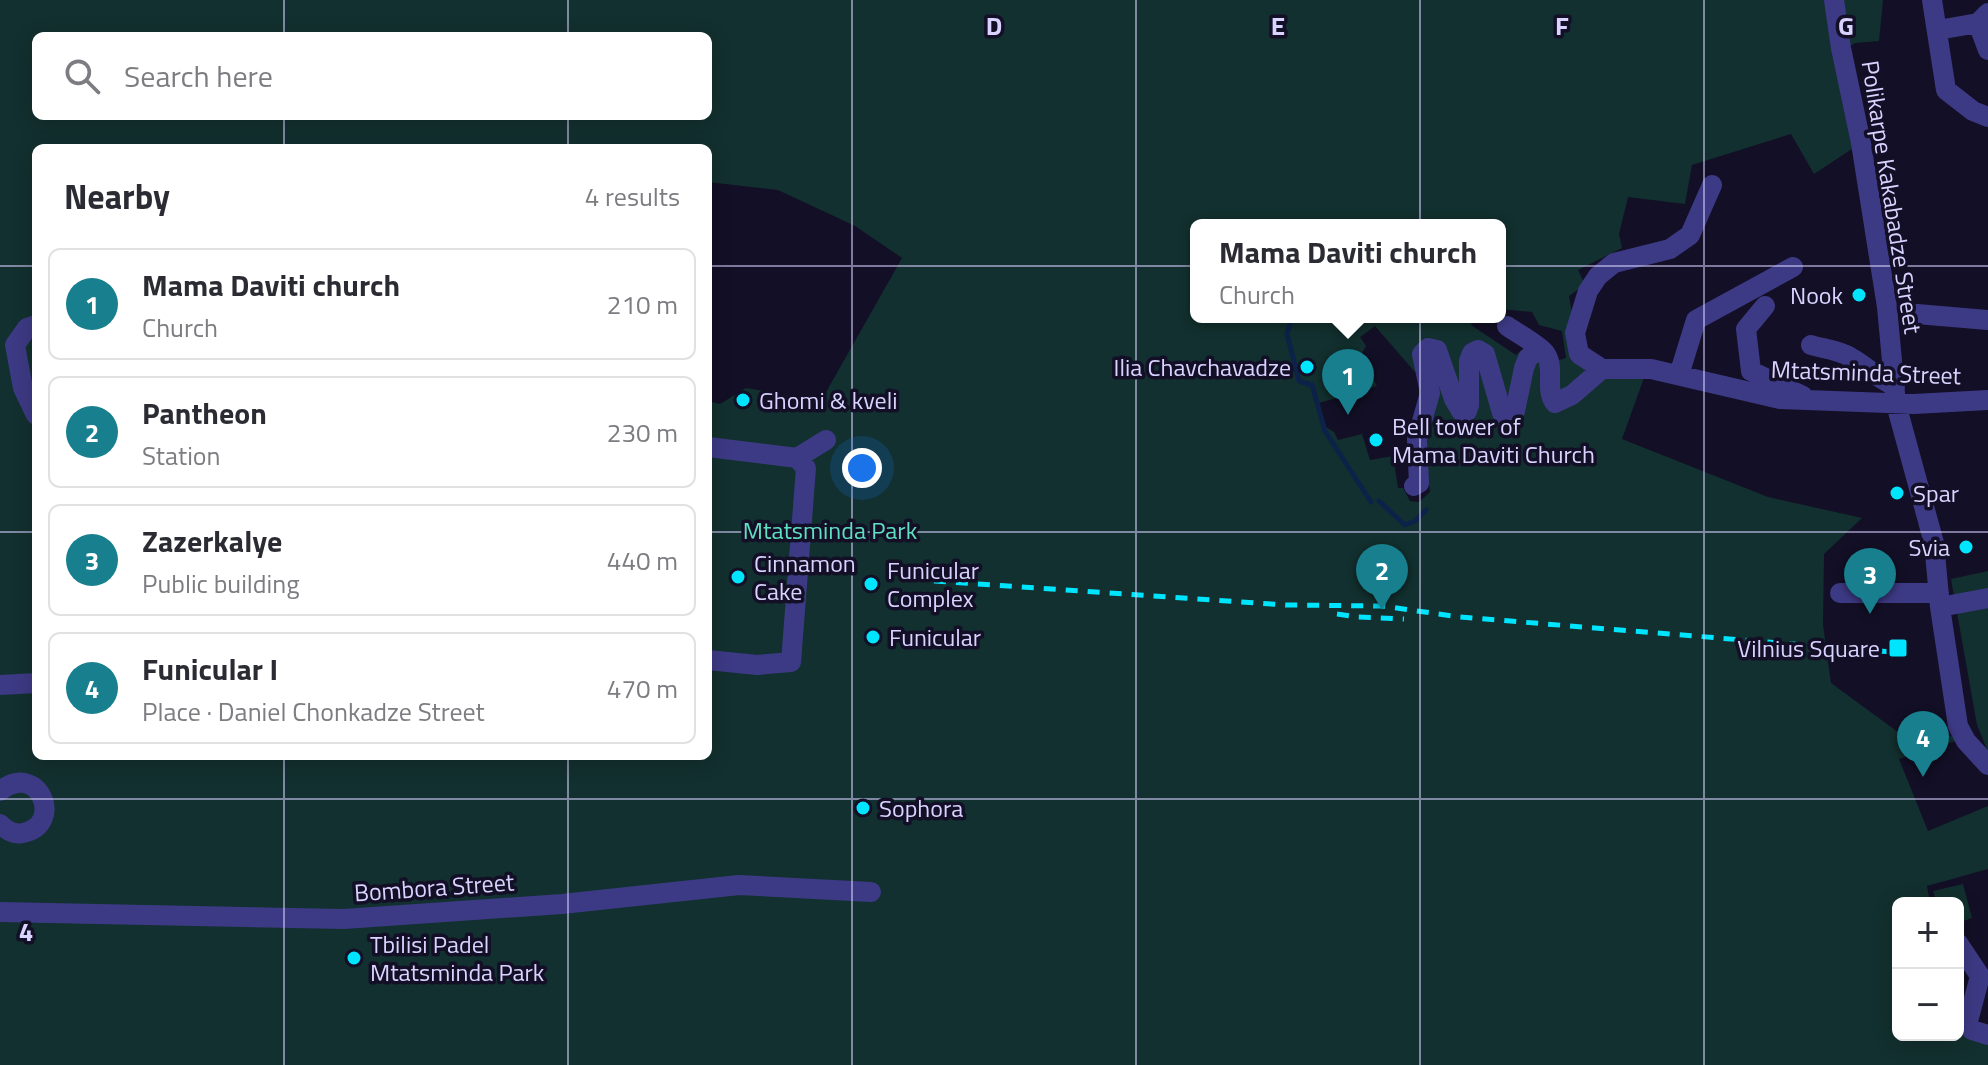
<!DOCTYPE html>
<html lang="en">
<head>
<meta charset="utf-8">
<style>
	body { margin:0; font-family:"Titillium Web",sans-serif; background:#f7f7f7; color:#2b2b33 }
	.controls { position:absolute; right:24px; bottom:24px; display:grid; overflow:hidden; border-radius:12px; box-shadow:0 4px 20px #0003 }
	.controls button { width:72px; height:72px; display:grid; place-items:center; padding:0; border:0; border-bottom:2px solid #e1e1e2; background:#fff; color:#2b2b33; font:40px sans-serif }
	.you { position:absolute; left:862px; top:468px; width:28px; height:28px; margin:-20px; border:6px solid #fff; border-radius:50%; background:#1a73e8; box-shadow:0 0 0 12px #1a73e833 }
	.badge { display:grid; place-items:center; width:52px; height:52px; border-radius:50%; background:#187f8f; color:#fff; font-size:26px; font-weight:700 }
	.pin { position:absolute; translate:-50% -66px; filter:drop-shadow(0 2px 4px #0008) }
	.pin::after { content:''; position:absolute; top:42px; width:28px; height:24px; background:inherit; clip-path:polygon(0 0,100% 0,50% 100%) }
	.popup { position:absolute; left:1190px; top:219px; width:316px; height:104px; box-sizing:border-box; display:grid; place-content:center; border-radius:12px; background:#fff; filter:drop-shadow(0 2px 6px #0005); font-size:26px; white-space:nowrap; color:#7c7c81 }
	.popup b { font-size:30px; color:#2b2b33 }
	.popup::after { content:''; position:absolute; left:50%; top:100%; margin-left:-16px; border:16px solid transparent; border-top-color:#fff }
	.list { margin:0; padding:0; list-style:none }
	h2 { display:flex; justify-content:space-between; align-items:center; height:104px; margin:0; padding:0 32px; font-size:34px }
	h2 small { font-size:26px; font-weight:400; color:#7c7c81 }
	.list li { display:grid; grid-template-columns:52px 1fr auto; gap:24px; align-items:center; box-sizing:border-box; height:112px; margin:0 16px 16px; padding:0 16px; border:2px solid #e1e1e2; border-radius:12px }
	.list b { display:block; font-size:30px; white-space:nowrap }
	.list p { margin:0; font-size:26px; white-space:nowrap; color:#7c7c81 }
	.list em { font-size:26px; font-style:normal; color:#7c7c81 }
	.icon { flex:none; width:44px; height:44px; fill:none; stroke:currentColor; stroke-width:2; stroke-linecap:round; stroke-linejoin:round }
	.map { position:relative; flex:none; width:1988px; height:1065px; overflow:hidden }
	.search { position:absolute; background:#fff; box-shadow:0 4px 20px #0003; left:32px; top:32px; width:680px; height:88px; display:flex; align-items:center; gap:20px; box-sizing:border-box; padding:0 28px; border-radius:12px; color:#7c7c81; font-size:30px }
	.panel { position:absolute; background:#fff; box-shadow:0 4px 20px #0003; left:32px; top:144px; width:680px; height:616px; border-radius:12px }
	.map>svg:first-child { display:block }
	.green { fill:#12302f; fill-rule:evenodd }
	.lines { fill:none; stroke-linecap:round; stroke-linejoin:round }
	.stream { stroke:#0c2248; stroke-width:5 }
	.minor { stroke:#3d3a85; stroke-width:20 }
	.rail { stroke:#00e5ff; stroke-width:5; stroke-dasharray:12 10; stroke-linecap:butt }
	.grid { fill:none; stroke:#d9d4ff; stroke-width:2; stroke-opacity:0.55 }
	.poi-dot { fill:#00e5ff; stroke:#130f26; stroke-width:3 }
	.labels { text-anchor:middle; dominant-baseline:central; stroke-width:7; stroke-linejoin:round; paint-order:stroke }
	.street-label { font-size:24px; fill:#d9d4ff; stroke:#130f26 }
	.poi-label { font-size:24px; fill:#d9d4ff; stroke:#130f26; text-anchor:start }
	.park-label { font-size:24px; fill:#5fe0c0; stroke:#130f26 }
	.grid-label { font-size:26px; text-anchor:middle; font-weight:bold; fill:#d9d4ff; stroke:#130f26; stroke-width:7; stroke-linejoin:round; paint-order:stroke }
</style>
</head>
<body>
<div class="map">
<svg width="1988" height="1065" viewBox="0 0 1988 1065">
	<rect width="100%" height="100%" fill="#130f26"/>
	<path class="green" d="M0 0H1883L1879 41 1855 43 1849 47 1861 143 1814 174 1791 134 1692 165 1685 204 1628 197 1619 234 1622 248 1578 270 1585 285 1569 296 1579 354 1645 375 1622 439 1768 497 1862 518 1824 554 1823 625 1831 683 1917 746 1953 735 1962 739 1899 759 1928 831 1988 806V869L1927 886 1930 903H1898V1035L1958 1034 1988 1044V1065H0ZM36 36H708V116H36ZM36 148H708V182L778 190 855 226 902 258 821 401 746 388 720 404 708 401V756H36ZM1196 225H1500V309L1532 312 1539 325 1562 331 1566 358 1556 361 1524 348 1516 355 1471 325 1476 317H1196ZM1375 326 1421 379 1424 442 1430 492 1419 502 1410 501 1403 488H1398L1393 456 1370 460 1362 434 1338 440 1334 432 1326 427 1319 403 1377 386 1360 357 1366 346 1360 337Z
		M1988 571V752L1977 725 1951 579Z
		M1963 884 1972 918 1958 923V903H1937L1933 891Z"/>
	<g class="lines">
		<path class="stream" d="M1292 317 1287 334 1299 381 1312 385 1325 431 1371 502
			M1379 501 1405 525 1415 521 1426 510"/>
		<path class="minor" d="M1834 0 1841 48 1861 143 1887 307 1896 404 1934 543 1940 607 1958 726 1966 741 1988 765
			M1932 0 1946 90 1973 111 1988 117
			M1978 23 1988 50
			M1938 30 1978 23 1988 13
			M1765 306 1746 329 1751 371 1803 396
			M1917 314 1988 320
			M36 325 27 328 15 345 23 388 36 415
			M1507 326C1517 333 1539 345 1545 353 1556 367 1544 389 1555 403L1572 395 1602 369
			M1811 345C1824 349 1838 350 1850 357 1867 366 1876 378 1895 386
			M1602 369H1651L1780 399 1914 404 1988 400
			M1602 369 1579 354 1575 333 1588 291 1598 276 1614 263 1670 249 1690 235 1712 185
			M1679 375 1696 320 1793 267
			M708 447 797 458 806 468 791 662 757 665 708 660
			M797 458 826 440
			M1414 486 1419 483 1417 439 1430 393 1422 354 1428 348 1437 350 1454 399 1461 411H1467L1469 405V361L1472 353 1478 350 1485 354 1502 413 1508 415 1515 411 1524 368 1528 358 1539 349
			M1840 593H1939
			M1940 607 1988 598
			M0 685 36 683
			M0 791C39 760 65 825 23 833 14 835 7 831 0 824
			M0 912 344 919 562 904 739 885 871 892
			M1958 943 1980 976 1967 1025 1972 1030 1988 1035"/>
		<path class="rail" d="M934 581 1286 605 1382 606 1460 617 1891 652
			M1337 614 1358 617 1404 619"/>
	</g>
	<path class="grid" d="M284 0V36M568 0V36M852 0V1065M1136 0V1065M1420 0V1065M1704 0V1065M284 116V148M568 116V148M0 266H36M708 266H1988M0 532H36M708 532H1988M284 756V1065M568 756V1065M0 799H1988"/>
	<g class="poi-dot">
		<circle cx="1859" cy="295" r="8"/>
		<circle cx="1307" cy="367" r="8"/>
		<circle cx="743" cy="400" r="8"/>
		<circle cx="1376" cy="440" r="8"/>
		<circle cx="1897" cy="493" r="8"/>
		<circle cx="1966" cy="547" r="8"/>
		<circle cx="738" cy="577" r="8"/>
		<circle cx="871" cy="584" r="8"/>
		<circle cx="873" cy="637" r="8"/>
		<rect x="1888" y="638" width="20" height="20" rx="4"/>
		<circle cx="863" cy="808" r="8"/>
		<circle cx="354" cy="958" r="8"/>
	</g>
	<g class="labels">
		<g class="street-label">
			<text transform="translate(1892 197) rotate(81)">Polikarpe Kakabadze Street</text>
			<text transform="translate(1866 372) rotate(2)">Mtatsminda Street</text>
			<text transform="translate(434 887) rotate(-4)">Bombora Street</text>
		</g>
		<g class="poi-label">
			<text x="1843" y="295" text-anchor="end">Nook</text>
			<text x="1291" y="367" text-anchor="end">Ilia Chavchavadze</text>
			<text x="759" y="400">Ghomi &amp; kveli</text>
			<text x="1392" y="426">Bell tower of<tspan x="1392" dy="28">Mama Daviti Church</tspan></text>
			<text x="1913" y="493">Spar</text>
			<text x="1950" y="547" text-anchor="end">Svia</text>
			<text x="754" y="563">Cinnamon<tspan x="754" dy="28">Cake</tspan></text>
			<text x="887" y="570">Funicular<tspan x="887" dy="28">Complex</tspan></text>
			<text x="889" y="637">Funicular</text>
			<text x="1880" y="648" text-anchor="end">Vilnius Square</text>
			<text x="879" y="808">Sophora</text>
			<text x="370" y="944">Tbilisi Padel<tspan x="370" dy="28">Mtatsminda Park</tspan></text>
		</g>
		<g class="park-label">
			<text x="830" y="530">Mtatsminda Park</text>
		</g>
	</g>
	<g class="grid-label">
		<text x="994" y="35">D</text>
		<text x="1278" y="35">E</text>
		<text x="1562" y="35">F</text>
		<text x="1846" y="35">G</text>
		<text x="26" y="941">4</text>
	</g>
</svg>
<div class="controls">
<button>+</button>
<button>−</button>
</div>
<div class="you"></div>
<div class="pin badge" style="left:1348px;top:415px">1</div>
<div class="popup"><b>Mama Daviti church</b>Church</div>
<div class="pin badge" style="left:1382px;top:610px">2</div>
<div class="pin badge" style="left:1870px;top:614px">3</div>
<div class="pin badge" style="left:1923px;top:777px">4</div>
<div class="search"><svg class="icon" aria-label="search" viewBox="0 0 24 24"><circle cx="10" cy="10" r="6"/><path d="M15 15l6 6"/></svg>Search here</div>
<section class="panel">
<h2>Nearby<small>4 results</small></h2>
<ul class="list">
<li><span class="badge">1</span><div><b>Mama Daviti church</b><p>Church</p></div><em>210 m</em></li>
<li><span class="badge">2</span><div><b>Pantheon</b><p>Station</p></div><em>230 m</em></li>
<li><span class="badge">3</span><div><b>Zazerkalye</b><p>Public building</p></div><em>440 m</em></li>
<li><span class="badge">4</span><div><b>Funicular I</b><p>Place · Daniel Chonkadze Street</p></div><em>470 m</em></li>
</ul>
</section>
</div>
</body>
</html>
